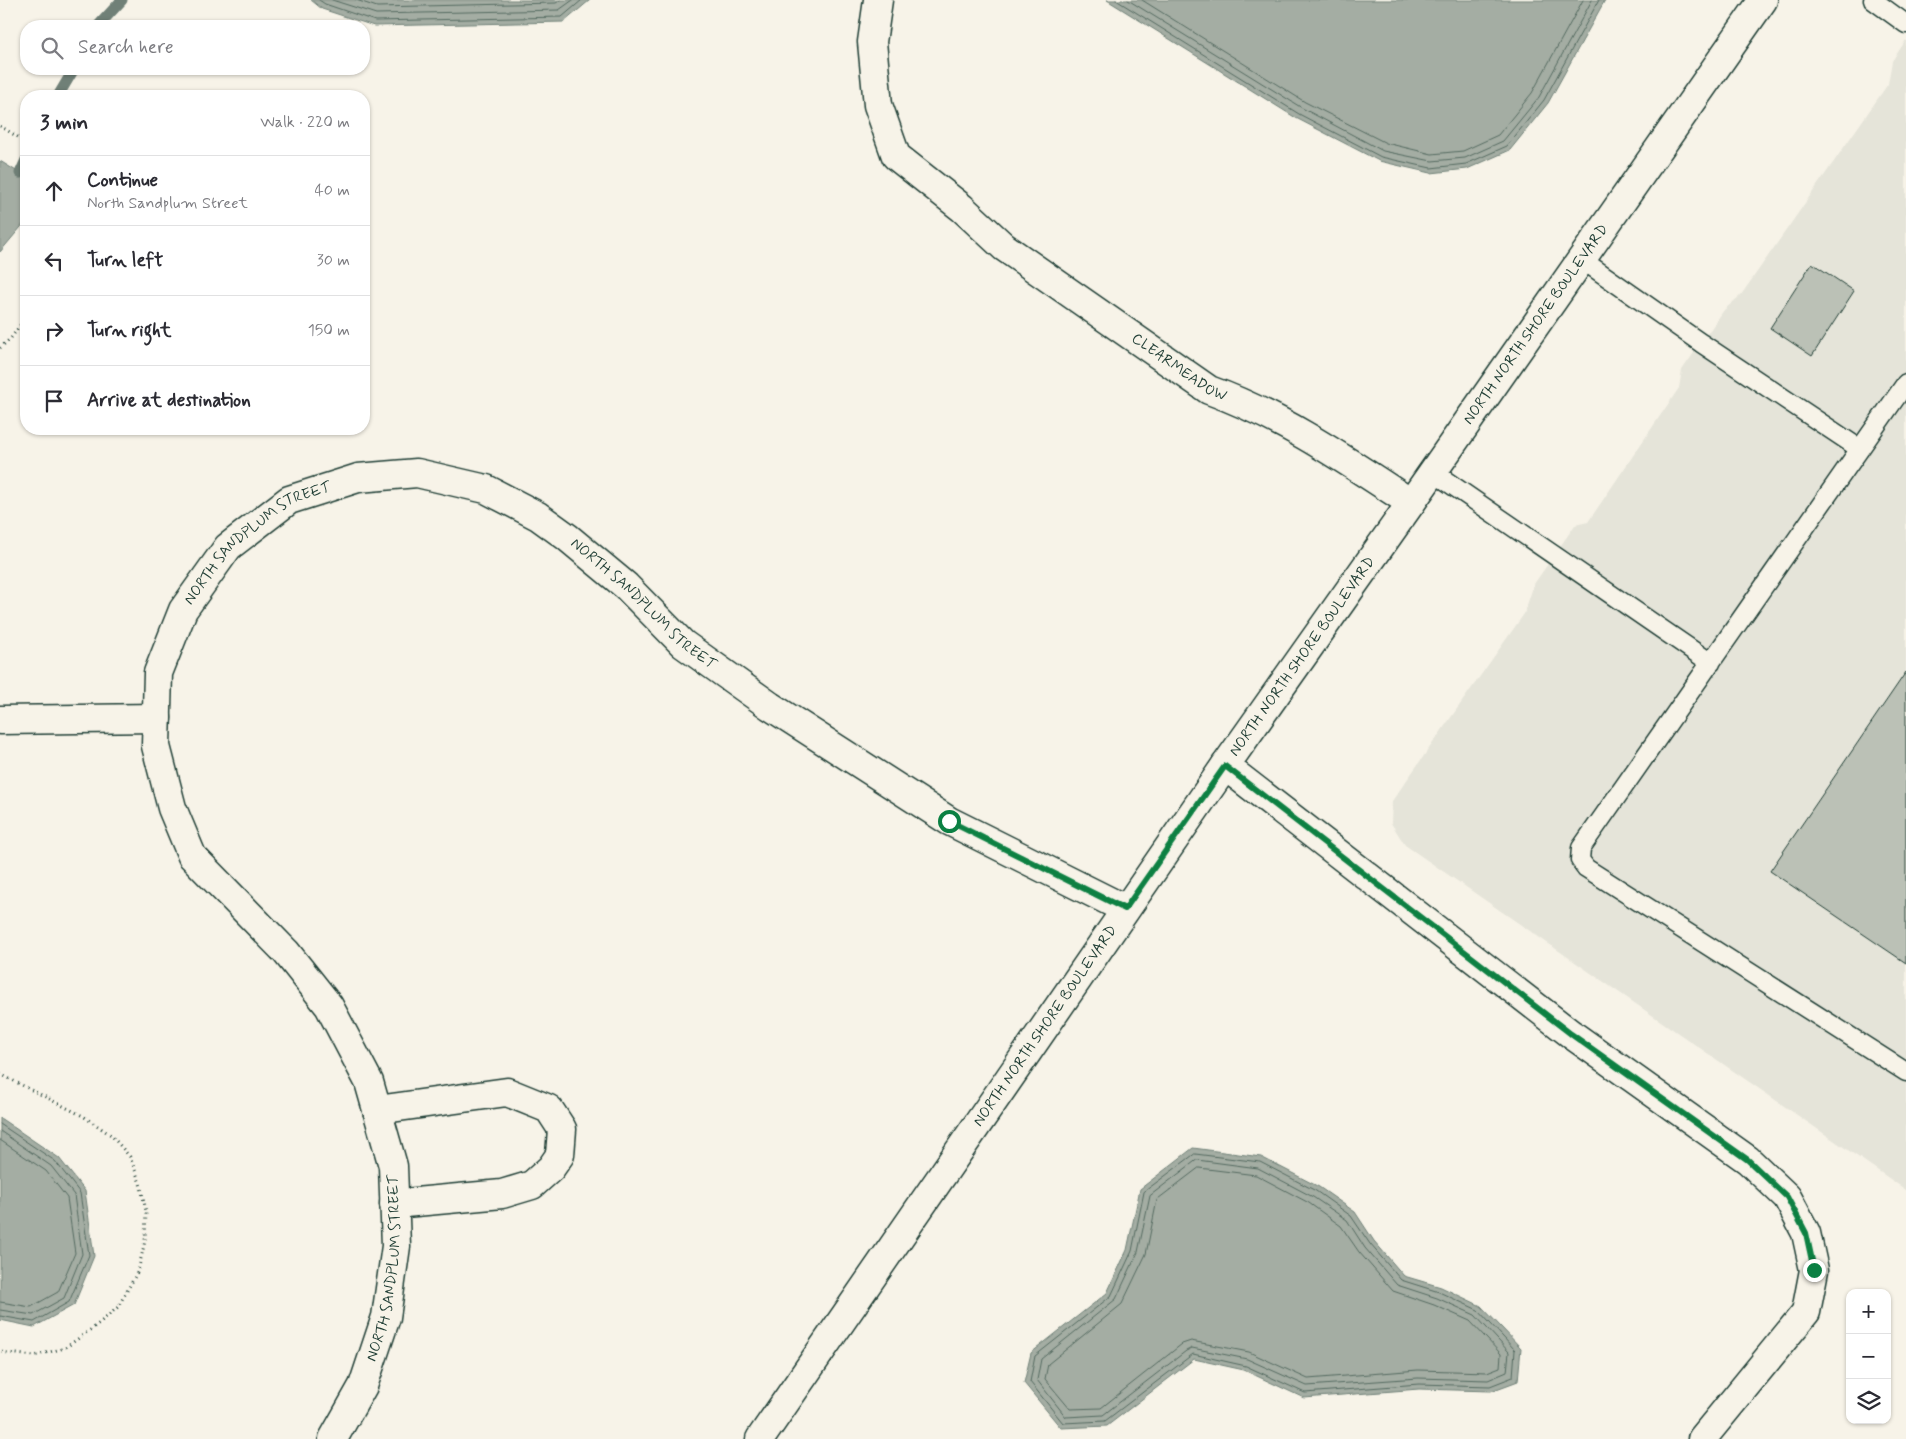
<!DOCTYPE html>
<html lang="en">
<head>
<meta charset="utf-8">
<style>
	body { margin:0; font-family:Mynerve,sans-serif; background:#f7f7f7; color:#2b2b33 }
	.controls { position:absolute; right:15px; bottom:15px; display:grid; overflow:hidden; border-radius:10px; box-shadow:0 1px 4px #0004 }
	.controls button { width:45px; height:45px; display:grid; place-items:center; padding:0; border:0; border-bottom:1px solid #e1e1e2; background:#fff; color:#2b2b33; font:25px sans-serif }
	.stop { position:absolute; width:15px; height:15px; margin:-11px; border:4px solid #0b8043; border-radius:50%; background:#fff }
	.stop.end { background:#0b8043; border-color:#fff; box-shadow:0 1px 5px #0008 }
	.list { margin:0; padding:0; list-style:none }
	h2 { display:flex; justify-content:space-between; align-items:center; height:65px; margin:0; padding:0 20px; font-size:21px }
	h2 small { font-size:16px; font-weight:400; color:#7c7c81 }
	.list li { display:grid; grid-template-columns:32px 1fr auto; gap:15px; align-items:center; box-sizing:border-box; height:70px; padding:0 20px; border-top:1px solid #e1e1e2 }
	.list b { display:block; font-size:19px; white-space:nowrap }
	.list p { margin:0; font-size:16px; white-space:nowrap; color:#7c7c81 }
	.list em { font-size:16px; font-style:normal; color:#7c7c81 }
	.icon { flex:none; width:28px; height:28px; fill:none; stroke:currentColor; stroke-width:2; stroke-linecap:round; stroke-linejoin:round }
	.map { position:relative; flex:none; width:1906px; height:1439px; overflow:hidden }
	.search { position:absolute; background:#fff; box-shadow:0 1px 4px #0004; left:20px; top:20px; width:350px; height:55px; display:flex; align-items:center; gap:12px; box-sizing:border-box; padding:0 18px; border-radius:20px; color:#7c7c81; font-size:19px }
	.panel { position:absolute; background:#fff; box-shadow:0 1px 4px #0004; left:20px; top:90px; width:350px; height:345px; border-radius:20px }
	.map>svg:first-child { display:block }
	.built { fill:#e5e4d9 }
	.water { fill:#a4ada3; stroke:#6f8077 }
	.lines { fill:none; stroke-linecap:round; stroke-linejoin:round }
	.shore { stroke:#546a60; stroke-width:1 }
	.stream { stroke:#6f8077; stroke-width:11 }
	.building { fill:#bbc1b6; stroke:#1f3d34 }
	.service-casing { stroke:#1f3d34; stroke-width:21 }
	.minor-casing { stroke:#1f3d34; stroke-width:31 }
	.path { stroke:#1f3d34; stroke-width:3; stroke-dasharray:1 4; stroke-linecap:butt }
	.service { stroke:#f7f3e8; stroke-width:18 }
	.minor { stroke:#f7f3e8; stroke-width:28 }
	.route { stroke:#0b8043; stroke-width:6 }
	.labels { text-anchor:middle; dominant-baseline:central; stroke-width:4.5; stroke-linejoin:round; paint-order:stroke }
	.street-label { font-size:15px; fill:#1f3d34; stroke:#f7f3e8 }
</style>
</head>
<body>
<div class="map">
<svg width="1906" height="1439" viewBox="0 0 1906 1439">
	<rect width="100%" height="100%" fill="#f7f3e8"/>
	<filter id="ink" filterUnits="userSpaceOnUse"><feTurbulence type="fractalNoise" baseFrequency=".02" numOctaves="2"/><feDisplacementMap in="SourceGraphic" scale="10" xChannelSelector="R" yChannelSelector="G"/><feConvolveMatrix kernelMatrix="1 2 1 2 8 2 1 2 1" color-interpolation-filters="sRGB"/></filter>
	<g filter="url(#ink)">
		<path class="built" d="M1906 40V1190L1405 845 1391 823 1392 801 1524 614 1534 584 1575 525 1588 522 1679 388 1682 370 1724 310 1741 295 1888 84 1892 61Z"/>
		<path class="water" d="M311 0H590L564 22 374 26 322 9Z
			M1107 0H1605L1548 103 1510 150 1467 169 1431 173 1379 161 1296 118Z
			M0 161 26 177V221L0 252Z
			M0 1118 59 1158 85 1191 94 1256 74 1305 34 1327 0 1320Z
			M1193 1148 1261 1157 1319 1187 1355 1212 1374 1241 1404 1276 1441 1287 1481 1306 1521 1348 1518 1381 1491 1391 1419 1389 1304 1398 1244 1370 1194 1359 1107 1426 1061 1428 1024 1383 1031 1353 1107 1293 1127 1250 1140 1189Z"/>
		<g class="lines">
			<path class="shore" d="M319 0 325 4 375 21 562 17 582 0
				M332 0 376 14 559 10 573 0
				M356 0 377 7 556 3 561 0
				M1116 0 1299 114 1381 157 1431 168 1466 164 1507 146 1544 100 1599 0
				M1128 0 1302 108 1383 151 1432 161 1465 158 1503 141 1539 97 1592 0
				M1142 0 1305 102 1386 143 1432 154 1463 151 1498 135 1532 93 1583 0
				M0 1124 55 1161 80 1193 89 1255 69 1302 34 1322 0 1316
				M0 1131 51 1166 74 1195 82 1254 64 1298 33 1315 0 1310
				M0 1140 46 1171 67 1198 75 1253 58 1292 31 1307 0 1302
				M1195 1154 1260 1162 1316 1191 1351 1216 1370 1244 1401 1280 1439 1292 1478 1310 1515 1350 1513 1377 1490 1386 1419 1384 1305 1393 1246 1366 1193 1354 1105 1421 1063 1423 1030 1382 1035 1356 1111 1296 1132 1251 1144 1192Z
				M1197 1160 1258 1168 1313 1197 1347 1220 1365 1248 1397 1285 1437 1298 1475 1315 1509 1352 1507 1372 1488 1380 1418 1378 1307 1386 1247 1359 1192 1348 1186 1351 1103 1415 1066 1417 1037 1380 1041 1359 1116 1299 1138 1252 1150 1196Z
				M1199 1168 1256 1175 1309 1203 1341 1226 1359 1252 1393 1291 1434 1305 1470 1321 1501 1354 1500 1367 1487 1372 1418 1370 1308 1379 1249 1352 1191 1341 1182 1344 1101 1408 1070 1409 1045 1379 1048 1364 1122 1304 1146 1254 1157 1200Z"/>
			<path class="stream" d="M98 26 122 0
				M58 96 74 69
				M20 173 26 160"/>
		</g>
		<path class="building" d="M1812 263 1854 291 1812 356 1770 328Z
			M1906 672V963L1770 871Z"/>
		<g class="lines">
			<defs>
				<path id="service" d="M1873 0 1906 24
					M1581 259 1701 343 1860 449
					M1906 383 1581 848 1580 860 1586 868 1906 1072
					M1433 472 1711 663"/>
				<g id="minor">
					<path id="s1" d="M878 0 872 42 878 105 896 156 962 208 1004 247 1209 390C1282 416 1347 461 1411 503"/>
					<path d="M0 720 157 718"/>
					<path d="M1225 766 1571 1034 1748 1160 1787 1197 1806 1233 1814 1270 1806 1312 1702 1439"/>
					<path d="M377 1110 507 1092 549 1109 562 1129 560 1155 551 1168 532 1185 502 1194 394 1204"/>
					<path id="s2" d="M333 1439 363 1386 386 1317 396 1246 393 1166 369 1082 329 1006 286 952 192 856 172 808 156 746 158 673 183 610 228 547 289 500 358 478 417 473 486 489 538 516 567 537 626 586 683 644 770 706 949 821 1125 909"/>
					<path id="s3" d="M760 1439 1225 766 1411 503 1763 0"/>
				</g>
			</defs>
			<use href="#service" class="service-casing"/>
			<use href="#minor" class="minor-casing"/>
			<path class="path" d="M0 126 26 142
				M0 348 11 338 26 317
				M0 1074 83 1116 111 1135 130 1157 140 1183 146 1211 145 1241 138 1271 118 1307 97 1325 65 1348 34 1356 0 1352"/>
			<use href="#service" class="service"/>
			<use href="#minor" class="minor"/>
		</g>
	</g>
	<g class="lines" filter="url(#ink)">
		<path class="route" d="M949 821 1125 909 1225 766 1571 1034 1748 1160 1787 1197 1806 1233 1814 1270"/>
	</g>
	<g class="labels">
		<g class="street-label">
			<text stroke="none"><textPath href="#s3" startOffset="1358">NORTH NORTH SHORE BOULEVARD</textPath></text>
			<text stroke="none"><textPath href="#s1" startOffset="514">CLEARMEADOW</textPath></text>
			<text stroke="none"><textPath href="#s2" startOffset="1022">NORTH SANDPLUM STREET</textPath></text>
			<text stroke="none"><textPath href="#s2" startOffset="1472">NORTH SANDPLUM STREET</textPath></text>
			<text stroke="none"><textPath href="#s3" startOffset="952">NORTH NORTH SHORE BOULEVARD</textPath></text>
			<text stroke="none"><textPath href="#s3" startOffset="502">NORTH NORTH SHORE BOULEVARD</textPath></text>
			<text stroke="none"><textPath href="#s2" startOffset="182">NORTH SANDPLUM STREET</textPath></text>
		</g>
	</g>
</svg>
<div class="controls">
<button>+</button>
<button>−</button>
<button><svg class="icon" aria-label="layers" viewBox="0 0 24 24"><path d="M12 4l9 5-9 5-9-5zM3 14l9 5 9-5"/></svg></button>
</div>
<div class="stop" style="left:949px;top:821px"></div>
<div class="stop end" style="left:1814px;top:1270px"></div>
<div class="search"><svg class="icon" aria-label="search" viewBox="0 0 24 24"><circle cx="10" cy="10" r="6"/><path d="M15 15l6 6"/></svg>Search here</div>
<section class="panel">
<h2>3 min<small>Walk · 220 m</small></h2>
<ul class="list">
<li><svg class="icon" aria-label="ahead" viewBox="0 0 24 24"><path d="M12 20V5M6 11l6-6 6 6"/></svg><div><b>Continue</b><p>North Sandplum Street</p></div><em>40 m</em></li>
<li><svg class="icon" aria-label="left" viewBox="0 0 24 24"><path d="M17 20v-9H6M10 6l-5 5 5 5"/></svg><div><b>Turn left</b></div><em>30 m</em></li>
<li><svg class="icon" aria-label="right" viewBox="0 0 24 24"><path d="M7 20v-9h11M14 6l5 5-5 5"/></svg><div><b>Turn right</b></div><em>150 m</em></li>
<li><svg class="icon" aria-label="arrive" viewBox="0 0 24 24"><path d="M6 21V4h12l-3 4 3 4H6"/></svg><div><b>Arrive at destination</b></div></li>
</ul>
</section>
</div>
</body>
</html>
